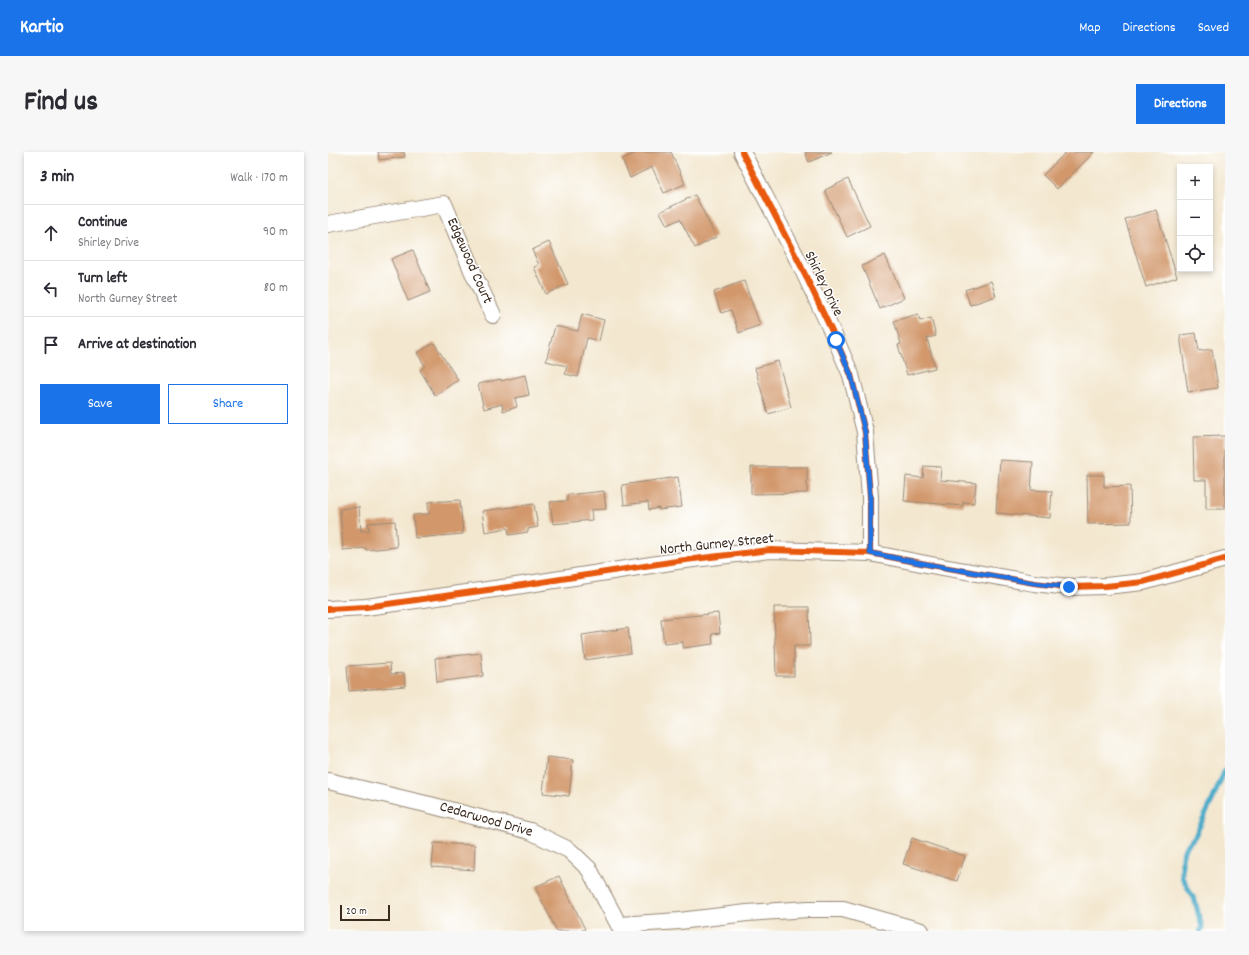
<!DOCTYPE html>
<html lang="en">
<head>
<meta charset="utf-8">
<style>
	body { margin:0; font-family:Dekko,sans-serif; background:#f7f7f7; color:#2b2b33 }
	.controls { position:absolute; right:12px; top:12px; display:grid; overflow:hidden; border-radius:0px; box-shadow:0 2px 6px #0003 }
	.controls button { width:36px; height:36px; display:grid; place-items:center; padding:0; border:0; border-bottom:1px solid #e1e1e2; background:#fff; color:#2b2b33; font:20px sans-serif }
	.scale { position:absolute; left:12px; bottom:10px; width:50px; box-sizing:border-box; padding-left:4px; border:2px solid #3b2a1e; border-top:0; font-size:11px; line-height:14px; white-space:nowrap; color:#3b2a1e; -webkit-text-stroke:3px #fff; paint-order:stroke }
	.stop { position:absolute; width:12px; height:12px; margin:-9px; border:3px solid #1a73e8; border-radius:50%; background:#fff }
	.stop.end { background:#1a73e8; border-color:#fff; box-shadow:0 1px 4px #0008 }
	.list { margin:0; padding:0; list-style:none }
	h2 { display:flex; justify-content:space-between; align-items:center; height:52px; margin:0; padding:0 16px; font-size:17px }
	h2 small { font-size:13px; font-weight:400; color:#7c7c81 }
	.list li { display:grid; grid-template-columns:26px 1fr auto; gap:12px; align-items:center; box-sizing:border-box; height:56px; padding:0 16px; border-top:1px solid #e1e1e2 }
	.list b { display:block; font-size:15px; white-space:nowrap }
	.list p { margin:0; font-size:13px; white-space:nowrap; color:#7c7c81 }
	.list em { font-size:13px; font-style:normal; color:#7c7c81 }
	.actions { display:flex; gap:8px; padding:12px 16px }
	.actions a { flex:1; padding:9px 0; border:1px solid #1a73e8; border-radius:0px; text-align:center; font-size:14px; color:#1a73e8 }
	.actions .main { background:#1a73e8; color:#fff }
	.icon { flex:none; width:22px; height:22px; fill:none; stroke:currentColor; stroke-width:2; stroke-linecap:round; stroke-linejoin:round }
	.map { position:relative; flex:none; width:897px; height:779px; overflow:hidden; border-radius:0px }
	header { display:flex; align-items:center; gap:24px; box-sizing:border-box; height:56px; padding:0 20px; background:#1a73e8; color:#fff }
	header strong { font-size:19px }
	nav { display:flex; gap:22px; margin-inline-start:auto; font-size:14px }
	.intro { display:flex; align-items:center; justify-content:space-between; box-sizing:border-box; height:96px; padding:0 24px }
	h1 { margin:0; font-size:28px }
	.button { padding:10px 18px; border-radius:0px; background:#1a73e8; color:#fff; font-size:14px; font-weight:700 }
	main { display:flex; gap:24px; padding:0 24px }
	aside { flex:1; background:#fff; border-radius:0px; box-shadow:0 2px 6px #0003 }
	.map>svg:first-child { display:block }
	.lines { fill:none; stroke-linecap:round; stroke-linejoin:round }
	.stream { stroke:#4aabc9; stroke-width:5 }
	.building { fill:#d2986c }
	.minor-casing { stroke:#978876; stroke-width:18 }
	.minor { stroke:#fff; stroke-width:16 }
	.cycleway-casing { stroke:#fff; stroke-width:8 }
	.cycleway { stroke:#e8590c; stroke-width:6 }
	.route { stroke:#1a73e8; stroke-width:5 }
	.labels { text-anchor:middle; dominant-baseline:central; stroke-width:3; stroke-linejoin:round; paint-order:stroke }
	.street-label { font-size:15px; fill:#3b2a1e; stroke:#fff }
</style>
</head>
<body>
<header>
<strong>Kartio</strong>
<nav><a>Map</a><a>Directions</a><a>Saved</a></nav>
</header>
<div class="intro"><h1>Find us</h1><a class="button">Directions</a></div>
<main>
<aside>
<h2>3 min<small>Walk · 170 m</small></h2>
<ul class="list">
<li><svg class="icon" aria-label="ahead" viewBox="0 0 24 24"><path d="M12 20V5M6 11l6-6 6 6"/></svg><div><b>Continue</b><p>Shirley Drive</p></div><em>90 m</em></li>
<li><svg class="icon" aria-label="left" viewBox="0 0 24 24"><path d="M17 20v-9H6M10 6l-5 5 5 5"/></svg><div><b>Turn left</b><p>North Gurney Street</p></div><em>80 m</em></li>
<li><svg class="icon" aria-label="arrive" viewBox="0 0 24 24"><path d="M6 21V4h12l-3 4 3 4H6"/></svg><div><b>Arrive at destination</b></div></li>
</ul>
<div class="actions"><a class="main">Save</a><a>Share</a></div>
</aside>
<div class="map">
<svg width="897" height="779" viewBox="0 0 897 779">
	<rect width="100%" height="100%" fill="#fff"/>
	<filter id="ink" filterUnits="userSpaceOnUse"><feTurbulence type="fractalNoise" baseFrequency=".025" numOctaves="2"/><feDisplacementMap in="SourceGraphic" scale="8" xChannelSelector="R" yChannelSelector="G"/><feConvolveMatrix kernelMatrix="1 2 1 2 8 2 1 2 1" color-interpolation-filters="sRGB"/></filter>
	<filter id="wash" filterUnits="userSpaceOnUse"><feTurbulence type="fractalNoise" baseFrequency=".012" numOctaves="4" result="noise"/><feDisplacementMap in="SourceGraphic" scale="16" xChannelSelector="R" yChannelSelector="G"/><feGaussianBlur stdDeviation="0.9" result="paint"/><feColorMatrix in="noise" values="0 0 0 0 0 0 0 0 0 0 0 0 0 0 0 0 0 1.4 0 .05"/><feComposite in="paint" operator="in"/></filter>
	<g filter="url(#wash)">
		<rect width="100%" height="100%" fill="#f3e7cf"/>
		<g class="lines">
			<path class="stream" d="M872 779 874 776 867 749 854 725V705L857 696 867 684 884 649 897 618"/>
		</g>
		<g id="blocks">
			<path class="building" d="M50 0H76L77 5 51 8Z
				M310 0H343L357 32 336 41 324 15 302 26 294 7Z
				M477 0H504L481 10Z
				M738 0H766L729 37 715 23Z
				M520 27 542 74 519 85 497 38Z
				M367 43 388 85 367 96 352 67 339 73 332 60Z
				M828 58 849 125 818 135 797 67Z
				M221 90 240 132 218 142 206 115 211 113 204 98Z
				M85 98 102 140 80 149 63 107Z
				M557 103 576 146 552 157 534 114Z
				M416 129 432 173 411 181 403 158 393 161 386 140Z
				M663 129 668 144 642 153 637 138Z
				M254 162 276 168 271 189 259 186 250 225 237 222 239 214 218 209 227 174 250 179Z
				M590 162 592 169 603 166 608 184 599 186 607 216 579 223 570 193 573 192 566 169Z
				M868 181 871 199 884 197 890 236 860 240 852 183Z
				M106 191 130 228 107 243 92 218 97 214 89 201Z
				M450 209 463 255 440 262 427 216Z
				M197 223 201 243 187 246 189 255 175 259 174 252 156 257 150 232 173 227V229Z
				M897 284V357H878V328H866L865 285Z
				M672 308 705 310 703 338 724 339 722 366 668 361Z
				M596 314 613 315 612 328 648 331 646 351 635 350V354L576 349 578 324 595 326Z
				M423 315H479V341L423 342Z
				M759 323H776V335L802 334 803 371 760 372Z
				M350 325 354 355 331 358V356L321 358 320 350 296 353 294 333Z
				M276 339 278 357 263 358 264 368 225 372 222 350 239 349V343Z
				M132 348 135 382 87 386 85 363 101 362 100 350Z
				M206 352 210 375 200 377V380L181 383 180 376 157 380 154 359Z
				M31 355 33 379H41L40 371 67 369 69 395 38 398V396L15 398 12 357Z
				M446 455H481L482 494H466V524H448Z
				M390 461 392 481 384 482 385 492 355 496V490L336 492 333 467Z
				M300 476 303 501 257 508 254 483Z
				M153 501 155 524 109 530 107 506Z
				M62 511 63 522 76 521 77 534 21 539 19 514Z
				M219 605 245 608 241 644 215 641Z
				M584 686 637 704 629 729 575 712Z
				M106 691 147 693 146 718 104 715Z
				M231 724 257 777 253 779H229L207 735Z"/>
		</g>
	</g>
	<g filter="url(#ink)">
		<use href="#blocks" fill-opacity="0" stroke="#978876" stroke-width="1"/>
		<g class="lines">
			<defs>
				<path id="minor" d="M414 0 473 114 508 188 523 223 537 280 542 345V401
					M0 72 116 52 147 125 165 163
					M0 457 38 455 188 434 349 409 442 398 542 401 603 413 706 431 741 435 778 434 815 430 897 407
					M0 629 102 653 202 679 241 698 261 717 294 779
					M291 773 351 769 419 761 481 757H515L593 779"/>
			</defs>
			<use href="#minor" class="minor-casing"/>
			<use href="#minor" class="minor"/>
			<defs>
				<path id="cycleway" d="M414 0 473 114 508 188 523 223 537 280 542 345V401
					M0 457 38 455 188 434 349 409 442 398 542 401 603 413 706 431 741 435 778 434 815 430 897 407"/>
			</defs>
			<use href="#cycleway" class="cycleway-casing"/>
			<use href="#cycleway" class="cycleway"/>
		</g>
	</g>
	<g class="lines" filter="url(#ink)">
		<path class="route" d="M508 188 523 223 537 280 542 345V401L603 413 706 431 741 435"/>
	</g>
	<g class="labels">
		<g class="street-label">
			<text transform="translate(141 109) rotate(66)">Edgewood Court</text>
			<text transform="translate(495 132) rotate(64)">Shirley Drive</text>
			<text transform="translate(389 393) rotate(-6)">North Gurney Street</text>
			<text transform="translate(158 668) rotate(16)">Cedarwood Drive</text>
		</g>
	</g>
</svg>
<div class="controls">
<button>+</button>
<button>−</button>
<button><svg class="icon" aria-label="locate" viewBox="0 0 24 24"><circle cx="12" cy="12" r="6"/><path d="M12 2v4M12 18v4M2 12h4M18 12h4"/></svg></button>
</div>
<div class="scale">20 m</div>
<div class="stop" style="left:508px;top:188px"></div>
<div class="stop end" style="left:741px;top:435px"></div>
</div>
</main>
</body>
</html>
